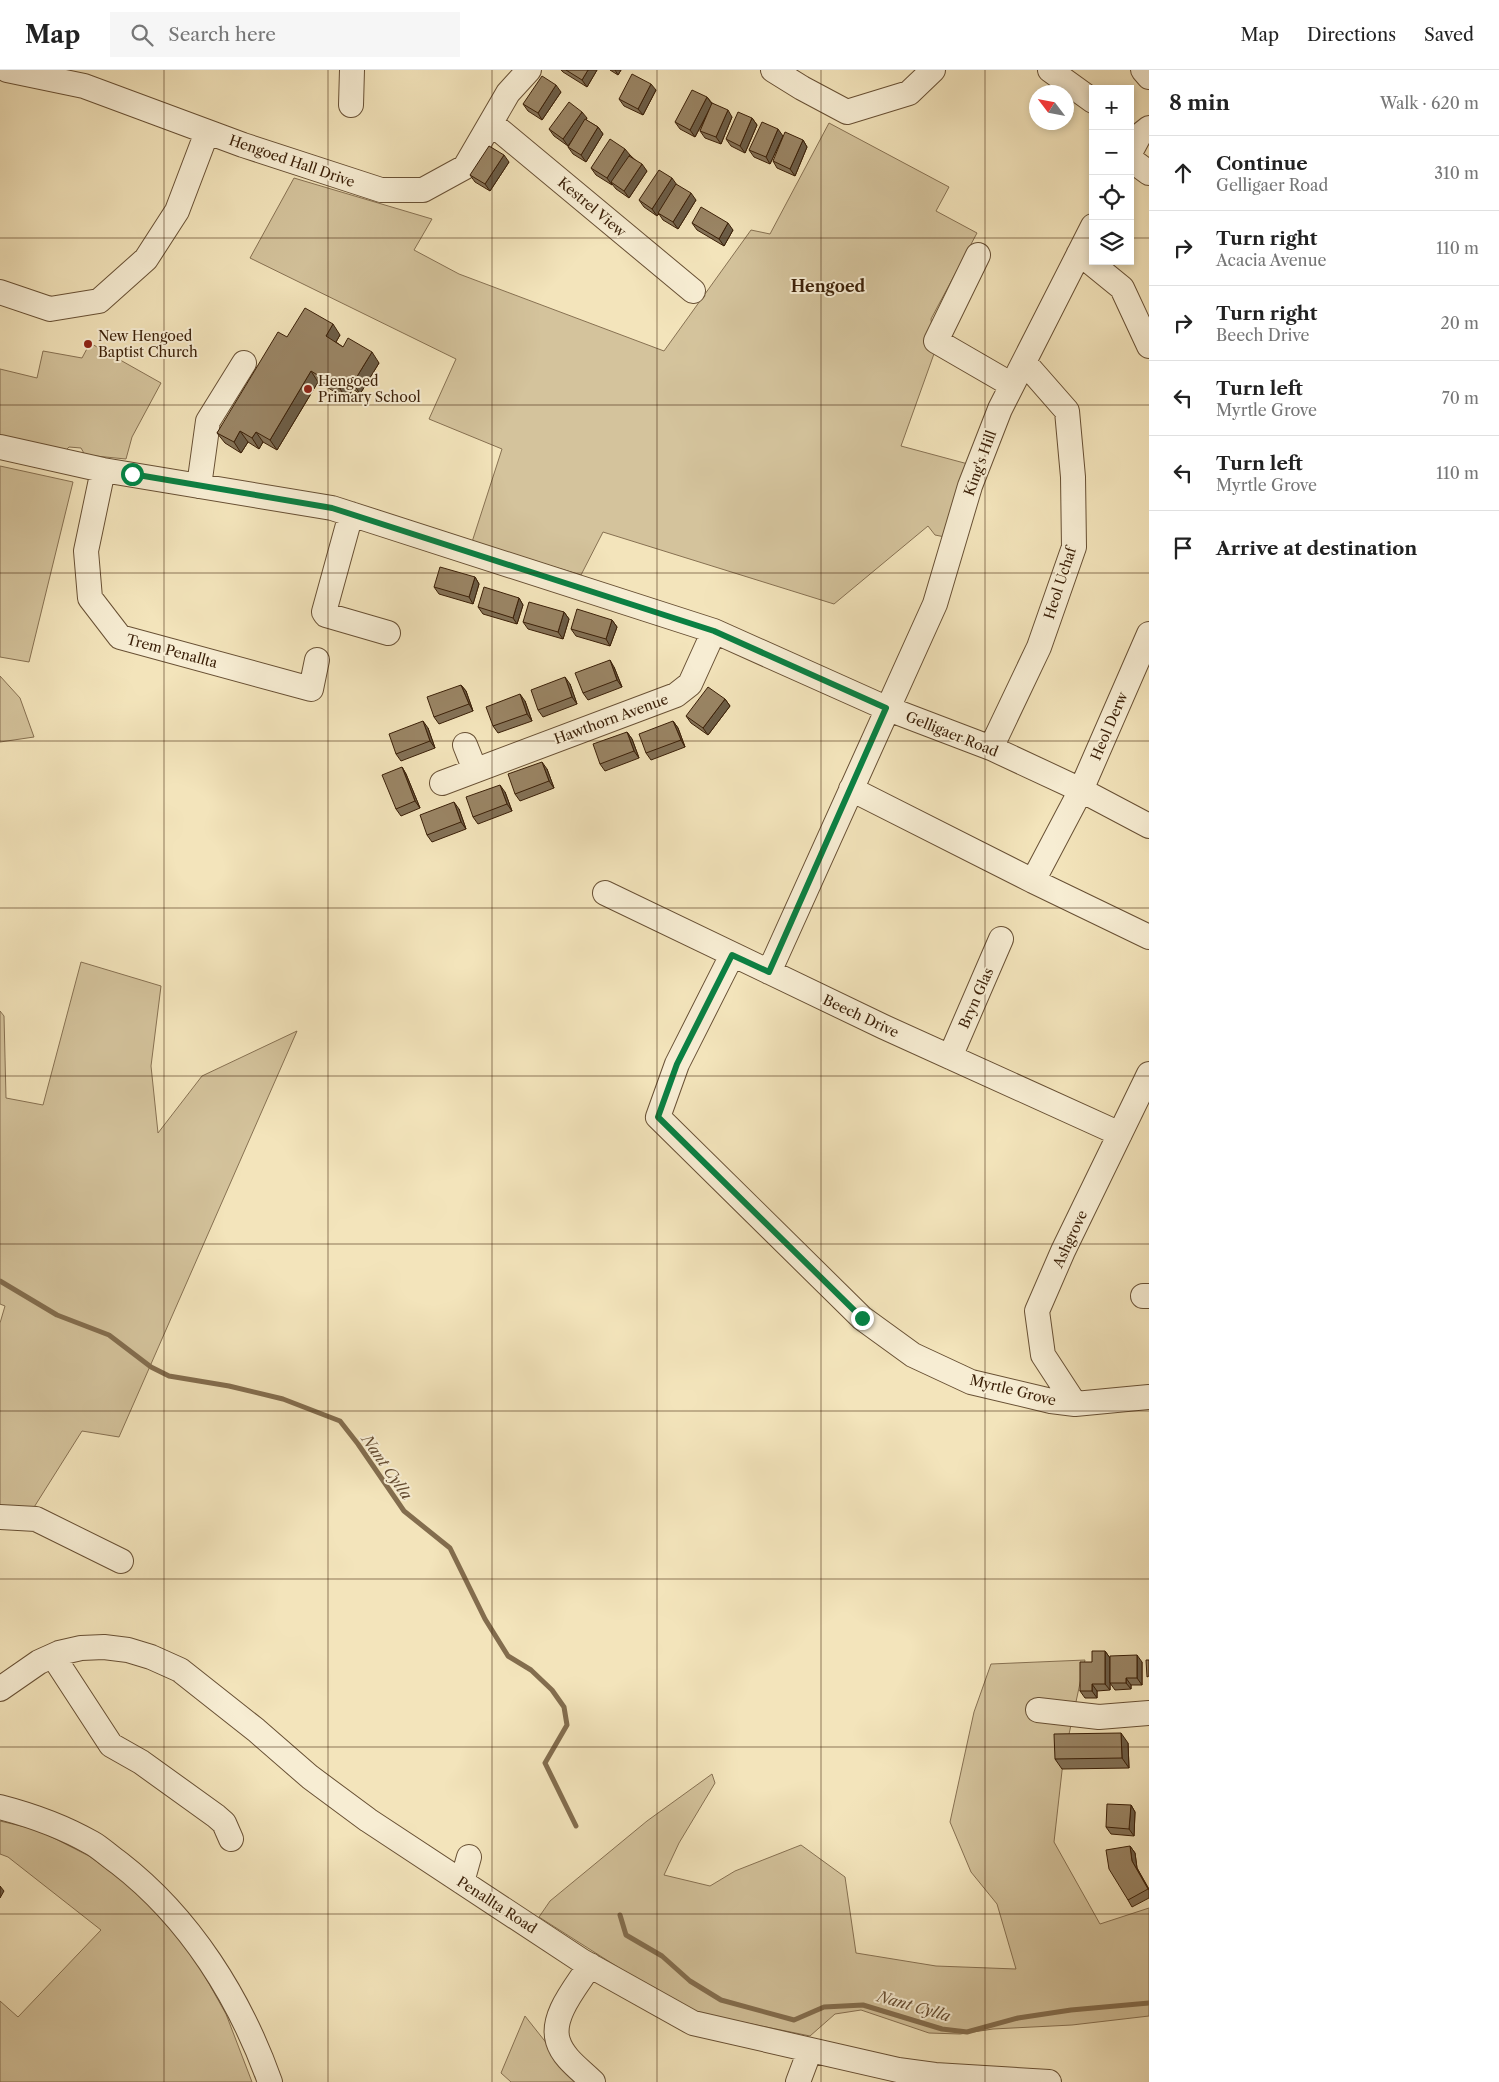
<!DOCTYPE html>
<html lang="en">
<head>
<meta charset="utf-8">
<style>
	body { margin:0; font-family:"Libre Caslon Text",serif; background:#f6f6f6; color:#222 }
	.controls { position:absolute; right:15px; top:15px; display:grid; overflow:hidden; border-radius:0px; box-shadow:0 2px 8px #0003 }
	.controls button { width:45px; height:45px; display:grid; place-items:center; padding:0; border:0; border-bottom:1px solid #e0e0e0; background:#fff; color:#222; font:25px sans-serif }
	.compass { position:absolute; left:1029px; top:15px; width:45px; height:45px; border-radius:50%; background:#fff; box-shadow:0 2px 8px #0003; rotate:302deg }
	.stop { position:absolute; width:15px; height:15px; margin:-11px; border:4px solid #0b8043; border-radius:50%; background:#fff }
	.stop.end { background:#0b8043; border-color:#fff; box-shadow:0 1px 5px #0008 }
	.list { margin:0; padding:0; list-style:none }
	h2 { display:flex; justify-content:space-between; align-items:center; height:65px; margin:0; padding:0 20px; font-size:21px }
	h2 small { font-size:16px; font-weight:400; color:#767676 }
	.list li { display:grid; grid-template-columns:32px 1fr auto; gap:15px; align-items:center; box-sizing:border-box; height:75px; padding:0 20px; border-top:1px solid #e0e0e0 }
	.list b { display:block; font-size:19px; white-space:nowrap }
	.list p { margin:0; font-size:16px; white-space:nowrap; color:#767676 }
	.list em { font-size:16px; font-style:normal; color:#767676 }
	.icon { flex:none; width:28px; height:28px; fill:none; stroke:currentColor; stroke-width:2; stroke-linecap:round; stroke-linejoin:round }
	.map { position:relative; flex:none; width:1149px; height:2012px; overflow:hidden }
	header { display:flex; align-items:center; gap:30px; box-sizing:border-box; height:70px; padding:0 25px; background:#fff; border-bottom:1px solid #e0e0e0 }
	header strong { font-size:24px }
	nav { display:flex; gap:28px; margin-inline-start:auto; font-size:18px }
	.search { width:350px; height:45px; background:#f6f6f6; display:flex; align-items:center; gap:12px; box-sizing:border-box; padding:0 18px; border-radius:0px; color:#767676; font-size:19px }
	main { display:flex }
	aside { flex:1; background:#fff }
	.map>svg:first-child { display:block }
	.green { fill:#d4c39c; stroke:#877152 }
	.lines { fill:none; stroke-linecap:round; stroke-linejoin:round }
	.stream { stroke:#836d4e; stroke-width:5 }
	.minor-casing { stroke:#685034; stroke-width:26 }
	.minor { stroke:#f7edd3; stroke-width:24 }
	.wall { fill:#847257; stroke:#3a1f07 }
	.shaded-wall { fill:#6c5d47; stroke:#3a1f07 }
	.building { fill:#9a8565; stroke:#3a1f07 }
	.route { stroke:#0b8043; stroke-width:6 }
	.grid { fill:none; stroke:#3a1f07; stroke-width:1; stroke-opacity:0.55 }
	.poi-dot { fill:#8f2418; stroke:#f7edd3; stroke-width:2 }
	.labels { text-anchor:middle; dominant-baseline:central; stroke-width:4; stroke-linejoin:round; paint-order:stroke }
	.street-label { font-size:14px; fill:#3a1f07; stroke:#f7edd3 }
	.poi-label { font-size:14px; fill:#3a1f07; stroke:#f7edd3; text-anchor:start }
	.water-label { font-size:15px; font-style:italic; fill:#654c31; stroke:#f7edd3 }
	.quarter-label { font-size:16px; font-weight:bold; fill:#3a1f07; stroke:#f7edd3 }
</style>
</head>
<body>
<header>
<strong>Map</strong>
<div class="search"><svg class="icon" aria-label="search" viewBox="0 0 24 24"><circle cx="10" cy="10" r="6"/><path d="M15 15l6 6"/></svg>Search here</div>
<nav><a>Map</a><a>Directions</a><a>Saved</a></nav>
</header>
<main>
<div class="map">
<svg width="1149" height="2012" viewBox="0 0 1149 2012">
	<rect width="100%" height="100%" fill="#f3e4bb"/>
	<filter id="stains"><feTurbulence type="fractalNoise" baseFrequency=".004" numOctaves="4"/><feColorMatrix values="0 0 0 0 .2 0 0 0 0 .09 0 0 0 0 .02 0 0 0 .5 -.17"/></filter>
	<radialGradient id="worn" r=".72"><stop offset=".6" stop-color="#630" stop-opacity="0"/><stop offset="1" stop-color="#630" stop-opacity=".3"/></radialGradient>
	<path class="green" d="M829 53 949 117 936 141 977 163 931 249 935 281 901 376 968 394 950 468 935 465 928 456 834 534 603 462 581 505 472 472 502 379 429 349 456 289 250 188 294 108 432 149 414 180 459 204 664 281 751 160 770 164Z
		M90 273 161 313 132 367 126 389 85 385 81 378 69 377 61 385 0 371V299L37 308 43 281 82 288Z
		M0 396 73 412 29 592 0 587Z
		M0 606 20 628 34 667 0 672Z
		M81 892 161 916 151 996 158 1063 202 1006 297 961 119 1367 82 1361 31 1442 0 1440V1253L5 1236 0 1234V941L4 946 6 1028 43 1035Z
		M1085 1590 1063 1692 1054 1772 1100 1854 1149 1838V1946L1072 1955 993 1959 960 1964 929 1963 861 1940 835 1944 810 1966 693 1942 624 1901 539 1847 550 1831 647 1751 712 1704 715 1713 679 1773 664 1805 710 1816 735 1801 801 1775 845 1807 856 1883 936 1896 1016 1899 997 1834 971 1802 950 1752 974 1642 991 1594Z
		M0 1751 38 1760 89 1786 133 1818 173 1861 198 1894 226 1944 252 2012H0V1931L18 1947 101 1860 8 1787 0 1784Z
		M525 1946 563 1994 582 2012H511L501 2003Z"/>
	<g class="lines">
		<path class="stream" d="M0 1211 57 1245 109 1265 151 1297 169 1306 229 1316 283 1329 340 1351 358 1374 404 1441 450 1478 485 1549 508 1586 531 1600 552 1620 564 1637 567 1655 545 1693 576 1756
			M620 1845 626 1865 662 1886 690 1911 721 1930 794 1950 824 1937 863 1935 942 1959 967 1962 1018 1948 1071 1940 1149 1933"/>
		<defs>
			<path id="minor" d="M7 0 84 16 243 75 381 120H423L465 97 508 23 529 0
				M773 0 802 18 847 42 909 23 933 0
				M1050 0 1093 31
				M1143 0 1149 7
				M351 35 352 0
				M491 53 693 221
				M1130 83 1139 66 1149 58
				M1130 89 1149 103
				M1079 183 1122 218 1149 276
				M978 185 936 271 1012 315
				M0 222 50 239 99 231 146 189 177 141 207 62
				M0 377 103 400 332 438 714 561 886 638 991 678 1081 720 1149 756
				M103 400 86 481 90 528 120 567 311 619 317 590
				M199 416 208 351 244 293
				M351 444 324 542 326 545 388 563
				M1149 564 1081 720 1033 811 1149 867
				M465 675 475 700
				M991 678 1039 577 1074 477 1073 407 1067 341 1024 292
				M442 713 676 625 690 614 714 561
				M851 719 1033 811
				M605 823 884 957 1120 1064
				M732 885 677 994 658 1047 862 1248 913 1285 971 1312 1051 1331 1075 1334 1149 1327
				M769 902 935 534 970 416 1000 339 1093 156
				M950 987 1001 869
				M1143 1226H1149
				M1075 1334 1043 1285 1037 1241 1063 1181 1149 1004
				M0 1447 36 1449 121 1491
				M53 1586 111 1675 141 1692 216 1746 224 1753 231 1769
				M0 1619 39 1592 59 1583 81 1578 104 1577 128 1580 151 1587 180 1600 256 1660 310 1707 368 1750 582 1891 693 1953 898 2000 935 2005 1049 2012
				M1038 1640 1099 1647 1149 1643
				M0 1737C31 1745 64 1757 92 1773 101 1778 110 1787 119 1793 190 1848 240 1928 270 2012
				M462 1812 469 1787
				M590 1895C577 1916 550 1946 558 1971 563 1988 581 2000 593 2012
				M798 2012 810 1980"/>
		</defs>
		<use href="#minor" class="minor-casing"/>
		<use href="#minor" class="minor"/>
	</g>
	<path class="wall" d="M561 0H597L587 17 563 2Z
		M610 0H621L618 5Z
		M656 20 643 45 624 36 619 29Z
		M561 22 542 50 528 41 523 34Z
		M707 27 712 33 732 47 721 74 705 68 700 61 707 45 695 67 680 59 675 52Z
		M587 48 586 50 598 57 603 64 586 92 573 84 568 77 574 67 568 76 554 66 549 59Z
		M752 48 757 55 745 83 731 76 726 69Z
		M783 66 770 94 754 87 749 80Z
		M803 70 807 77 795 106 777 98 773 91Z
		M630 85 647 101 629 128 616 119 612 114V115L596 105 591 98Z
		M509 92 490 121 475 112 470 105Z
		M676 115 696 130 678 159 663 150 659 144 657 146 644 137 639 130Z
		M692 153 733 160 724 176 697 160Z
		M340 265 336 272 343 277 379 293 360 324 353 319 347 329 318 312 277 380 263 372 259 379 248 372 241 383 225 373 217 363 287 267Z
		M475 507 479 514 473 534 439 524 434 517Z
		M519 528 523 535 517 554 483 544 478 537Z
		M564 542 569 549 563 569 528 559 523 552Z
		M612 550 617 557 610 576 576 566 571 559Z
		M614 597 622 617 588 630 583 623Z
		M570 614 577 634 543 647 538 640Z
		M461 615 466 621 473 641 439 654 434 647Z
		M725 629 730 636 708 665 691 653 686 646Z
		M525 631 532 651 498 663 493 656Z
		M673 651 678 658 685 677 651 690 646 683Z
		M428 658 435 678 401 691 396 684Z
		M627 662 632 669 639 688 605 701 600 694Z
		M402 697 406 704 420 738 401 746 396 739Z
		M547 699 554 718 520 731 515 724Z
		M505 722 512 741 478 754 473 747Z
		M459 739 466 759 432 772 427 765Z
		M1105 1581 1110 1588 1142 1592V1615H1131V1619L1115 1620 1110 1613V1605V1620L1097 1621V1628H1085L1080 1621 1092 1592Z
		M1128 1673 1129 1698 1062 1699 1055 1689Z
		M1131 1735 1135 1742 1134 1766 1111 1764 1106 1757Z
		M1130 1776 1135 1783 1137 1798 1149 1819V1828L1132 1837 1128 1830Z"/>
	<path class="shaded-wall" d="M588 0H597L587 17 582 10Z
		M615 0H621L618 5Z
		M651 14 656 20 643 45 638 39Z
		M556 15 561 22 542 50 538 43Z
		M707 27 712 34 695 67 690 60Z
		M728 40 732 47 721 74 716 67Z
		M582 42 587 48 568 76 563 69Z
		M752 48 757 55 745 83 740 76Z
		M598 57 603 64 586 92 581 85Z
		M778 59 783 66 770 94 766 87Z
		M803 70 807 77 795 106 790 99Z
		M625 79 630 85 613 113 611 112 612 115 607 108Z
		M504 85 509 92 490 121 485 114Z
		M642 94 647 101 629 128 624 121Z
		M672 108 677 115 657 146 652 139Z
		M691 123 696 130 678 159 673 152Z
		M728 153 733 160 724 176 719 169Z
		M333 254 340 265 333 277 326 266Z
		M372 282 379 293 360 324 353 313Z
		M311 301 318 312 277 380 270 370Z
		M346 309 353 319 347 329 340 319Z
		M240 361 248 372 241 383 234 372Z
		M256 362 263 372 259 379 252 368Z
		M475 507 479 514 473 534 469 527Z
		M519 528 523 535 517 554 513 548Z
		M564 542 569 549 563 569 558 562Z
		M612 550 617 557 610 576 606 569Z
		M610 590 614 597 622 617 617 610Z
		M565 607 570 614 577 634 572 627Z
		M461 615 466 621 473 641 469 634Z
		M520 624 525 631 532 651 527 644Z
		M725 629 730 636 708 665 703 658Z
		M423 651 428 658 435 678 430 671Z
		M673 651 678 658 685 677 681 670Z
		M627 662 632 669 639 688 634 681Z
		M542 692 547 699 554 718 549 711Z
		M402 697 406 704 420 738 415 731Z
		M500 715 505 722 512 741 507 734Z
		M454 732 459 739 466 759 461 752Z
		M1105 1581 1110 1588V1620L1105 1614Z
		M1137 1585 1142 1592V1615L1137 1608Z
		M1126 1608 1131 1615V1619L1126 1613Z
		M1092 1614 1097 1621V1628L1092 1621Z
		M1121 1663 1128 1673 1129 1698 1122 1688Z
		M1131 1735 1135 1742 1134 1766 1129 1759Z
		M1130 1776 1135 1783 1137 1798 1149 1820 1132 1791Z
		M0 1816 4 1821 0 1828Z"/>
	<path class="building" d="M566 0H588L582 10Z
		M632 4 651 14 638 39 619 29Z
		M542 6 556 15 538 43 523 34Z
		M692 20 707 27 690 60 675 52Z
		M569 32 582 42 563 69 549 59Z
		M712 33 728 40 716 67 700 61Z
		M738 42 752 48 740 76 726 69Z
		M585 49 598 57 581 85 568 77Z
		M762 52 778 59 766 87 749 80Z
		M785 62 803 70 790 99 773 91Z
		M610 69 625 79 607 108 591 98Z
		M489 76 504 85 485 114 470 105Z
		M629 86 642 94 624 121 611 112Z
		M659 100 672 108 652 139 639 130Z
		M676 114 691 123 673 152 658 143Z
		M701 137 728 153 719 169 692 153Z
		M305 238 333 254 326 266 343 277 348 268 372 282 353 313 346 309 340 319 311 301 270 370 256 362 252 368 240 361 234 372 217 363 278 262 287 267Z
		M440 497 475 507 469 527 434 517Z
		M484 517 519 528 513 548 478 537Z
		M529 532 564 542 558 562 523 552Z
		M577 539 612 550 606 569 571 559Z
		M610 590 617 610 583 623 575 603Z
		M565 607 572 627 538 640 531 620Z
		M461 615 469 634 434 647 427 627Z
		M708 617 725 629 703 658 686 646Z
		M520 624 527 644 493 656 486 637Z
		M423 651 430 671 396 684 389 664Z
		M673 651 681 670 646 683 639 664Z
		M627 662 634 681 600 694 593 674Z
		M542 692 549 711 515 724 508 704Z
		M402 697 415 731 396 739 382 705Z
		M500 715 507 734 473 747 466 727Z
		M454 732 461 752 427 765 420 745Z
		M1092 1581H1105V1614H1092V1621H1080V1592H1092Z
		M1137 1585V1608H1126V1613H1110V1586Z
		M1146 1590H1149V1606L1147 1607Z
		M1121 1663 1122 1688 1055 1689 1054 1664Z
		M1107 1734 1131 1735 1129 1759 1106 1757Z
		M1130 1776 1132 1791 1148 1819 1128 1830 1109 1799 1106 1780Z"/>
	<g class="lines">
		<path class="route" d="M132 404 332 438 714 561 886 638 769 902 732 885 677 994 658 1047 862 1248"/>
	</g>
	<path class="grid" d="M164 0V2012M328 0V2012M492 0V2012M657 0V2012M821 0V2012M985 0V2012M0 168H1093M1130 168H1149M0 335H1149M0 503H1149M0 671H1149M0 838H1149M0 1006H1149M0 1174H1149M0 1341H1149M0 1509H1149M0 1677H1149M0 1844H1149"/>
	<g class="poi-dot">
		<circle cx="88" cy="274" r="5"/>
		<circle cx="308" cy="319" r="5"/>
	</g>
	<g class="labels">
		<g class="street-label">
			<text transform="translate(292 91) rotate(19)">Hengoed Hall Drive</text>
			<text transform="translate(592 137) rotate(40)">Kestrel View</text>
			<text transform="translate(980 393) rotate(-70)">King's Hill</text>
			<text transform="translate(1060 513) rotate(-72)">Heol Uchaf</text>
			<text transform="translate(172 581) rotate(15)">Trem Penallta</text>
			<text transform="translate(611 649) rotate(-20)">Hawthorn Avenue</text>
			<text transform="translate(1109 656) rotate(-67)">Heol Derw</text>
			<text transform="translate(952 664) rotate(22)">Gelligaer Road</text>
			<text transform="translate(976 928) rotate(-66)">Bryn Glas</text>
			<text transform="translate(861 946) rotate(25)">Beech Drive</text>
			<text transform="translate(1070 1169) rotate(-65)">Ashgrove</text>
			<text transform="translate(1013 1320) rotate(14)">Myrtle Grove</text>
			<text transform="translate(497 1835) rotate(33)">Penallta Road</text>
		</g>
		<g class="poi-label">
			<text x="98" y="266">New Hengoed<tspan x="98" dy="16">Baptist Church</tspan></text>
			<text x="318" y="311">Hengoed<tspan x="318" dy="16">Primary School</tspan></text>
		</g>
		<g class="water-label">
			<text transform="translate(387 1397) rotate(55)">Nant Cylla</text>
			<text transform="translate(914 1936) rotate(16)">Nant Cylla</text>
		</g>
		<g class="quarter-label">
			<text x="828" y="216">Hengoed</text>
		</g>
	</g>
	<rect width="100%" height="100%" filter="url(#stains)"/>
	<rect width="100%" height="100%" fill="url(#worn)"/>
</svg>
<div class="controls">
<button>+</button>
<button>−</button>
<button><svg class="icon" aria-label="locate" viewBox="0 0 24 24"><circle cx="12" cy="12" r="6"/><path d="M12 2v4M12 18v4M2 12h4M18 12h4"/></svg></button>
<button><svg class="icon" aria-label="layers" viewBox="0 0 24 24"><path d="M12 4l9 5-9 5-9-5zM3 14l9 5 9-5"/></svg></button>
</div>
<svg class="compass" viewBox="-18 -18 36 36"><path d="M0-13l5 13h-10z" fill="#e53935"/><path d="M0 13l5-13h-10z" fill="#767676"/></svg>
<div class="stop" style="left:132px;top:404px"></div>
<div class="stop end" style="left:862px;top:1248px"></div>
</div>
<aside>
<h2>8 min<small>Walk · 620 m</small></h2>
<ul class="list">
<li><svg class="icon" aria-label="ahead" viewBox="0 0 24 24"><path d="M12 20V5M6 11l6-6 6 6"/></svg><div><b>Continue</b><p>Gelligaer Road</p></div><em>310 m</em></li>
<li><svg class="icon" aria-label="right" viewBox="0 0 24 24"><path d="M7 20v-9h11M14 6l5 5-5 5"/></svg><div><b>Turn right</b><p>Acacia Avenue</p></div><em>110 m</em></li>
<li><svg class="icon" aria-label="right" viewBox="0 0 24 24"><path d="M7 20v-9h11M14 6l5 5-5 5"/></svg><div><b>Turn right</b><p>Beech Drive</p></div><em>20 m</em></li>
<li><svg class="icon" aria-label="left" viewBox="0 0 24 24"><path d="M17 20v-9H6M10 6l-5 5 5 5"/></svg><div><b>Turn left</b><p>Myrtle Grove</p></div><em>70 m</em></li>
<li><svg class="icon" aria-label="left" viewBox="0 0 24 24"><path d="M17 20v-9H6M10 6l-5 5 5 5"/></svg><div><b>Turn left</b><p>Myrtle Grove</p></div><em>110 m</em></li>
<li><svg class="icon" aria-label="arrive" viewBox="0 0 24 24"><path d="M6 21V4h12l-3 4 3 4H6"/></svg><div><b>Arrive at destination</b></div></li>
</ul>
</aside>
</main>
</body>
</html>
